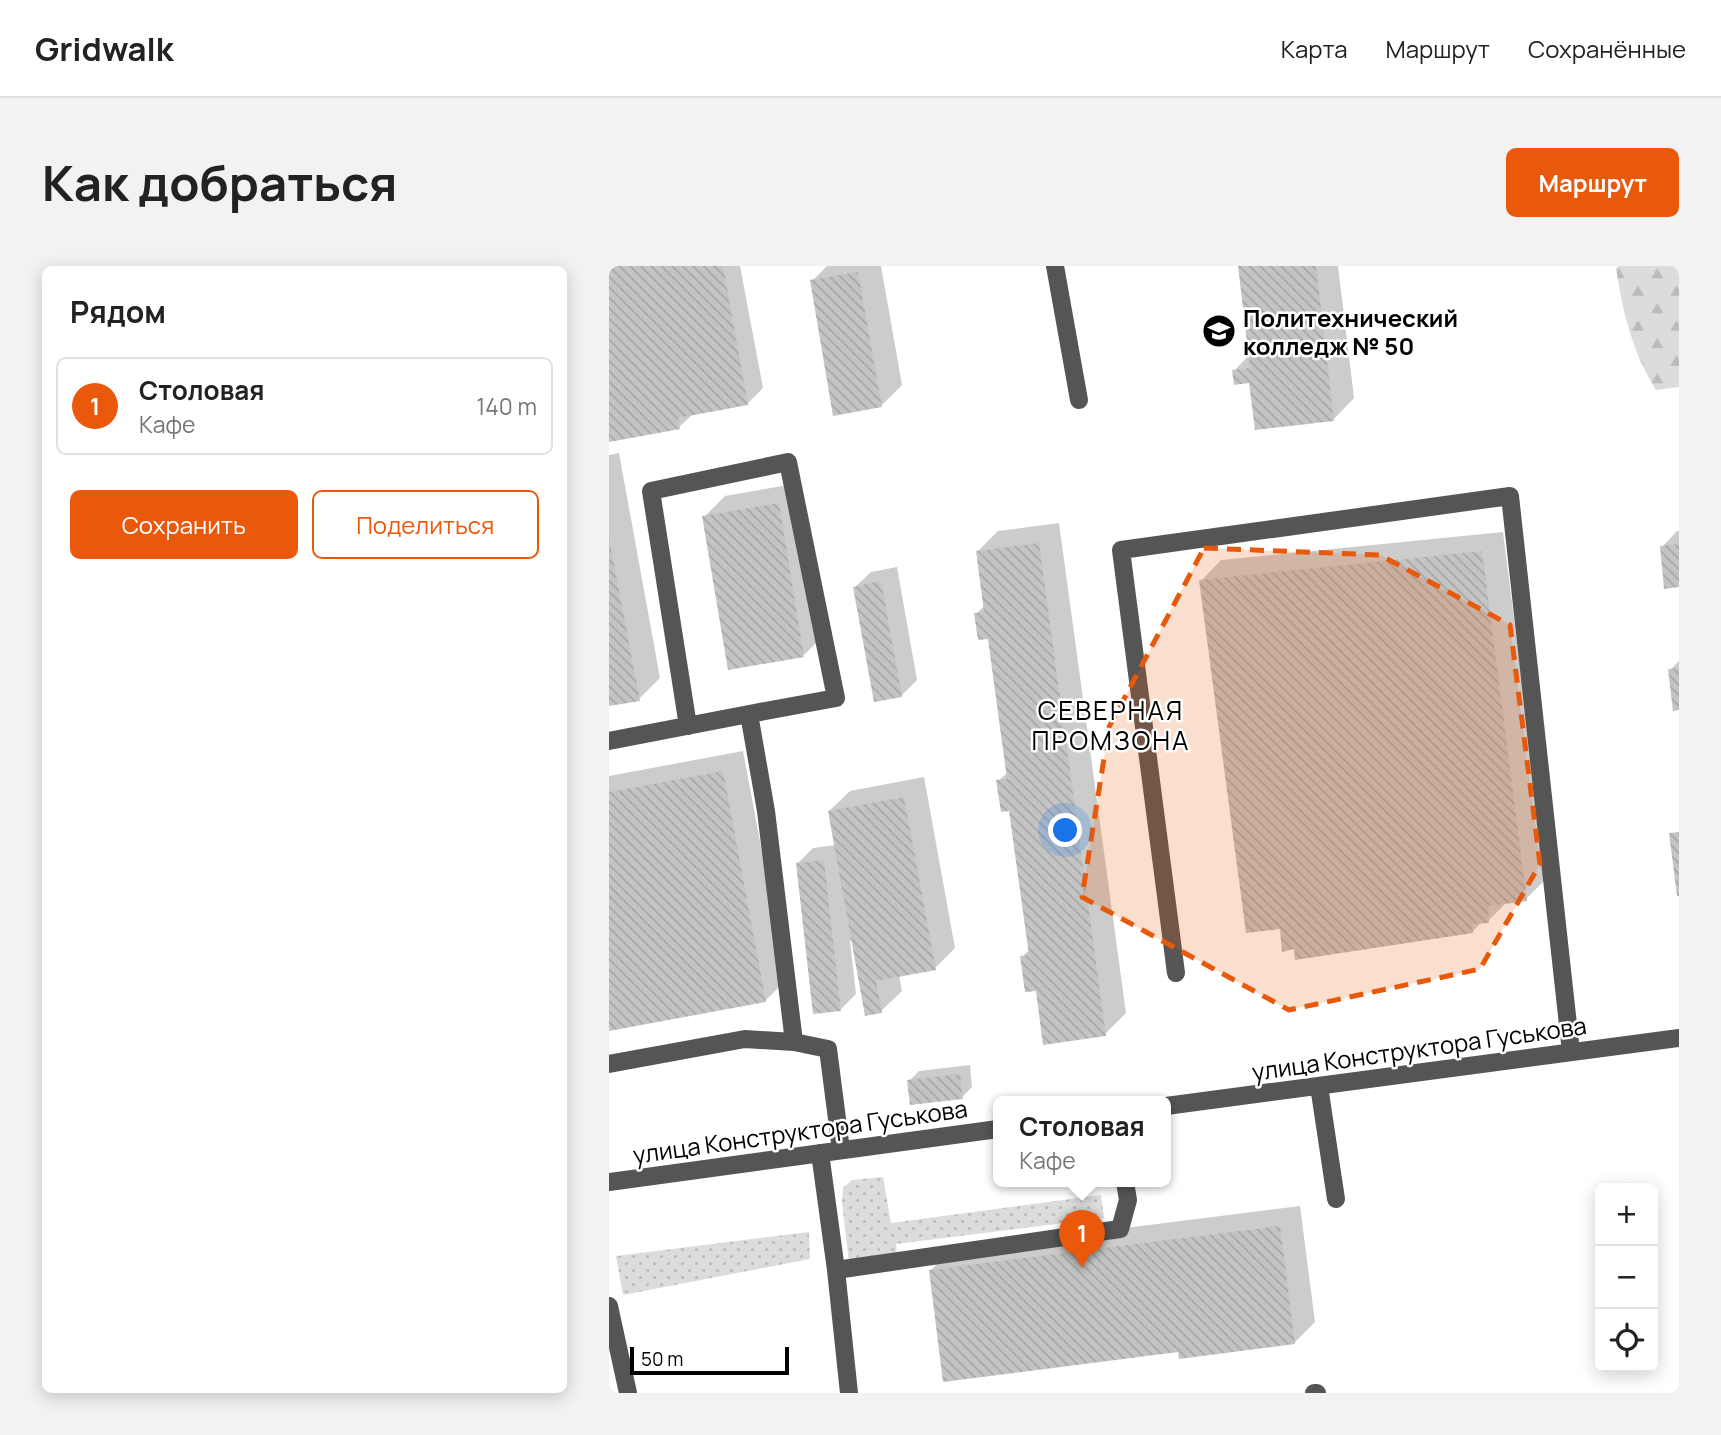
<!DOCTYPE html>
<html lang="ru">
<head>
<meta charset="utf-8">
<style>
	body { margin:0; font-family:Manrope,sans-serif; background:#f2f2f2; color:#222 }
	.controls { position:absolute; right:21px; bottom:21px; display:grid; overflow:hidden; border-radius:10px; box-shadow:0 4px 18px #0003 }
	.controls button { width:63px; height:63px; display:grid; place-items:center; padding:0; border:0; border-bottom:2px solid #e0e0e0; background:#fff; color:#222; font:35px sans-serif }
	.scale { position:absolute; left:21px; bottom:18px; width:159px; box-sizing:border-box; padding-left:7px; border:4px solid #000; border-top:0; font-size:19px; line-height:24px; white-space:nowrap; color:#000; -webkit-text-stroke:5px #fff; paint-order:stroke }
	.you { position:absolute; left:457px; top:565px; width:24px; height:24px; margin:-18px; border:5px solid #fff; border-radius:50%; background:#1a73e8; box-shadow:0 0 0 10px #1a73e833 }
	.badge { display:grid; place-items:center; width:46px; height:46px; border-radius:50%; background:#ea580c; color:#fff; font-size:23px; font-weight:700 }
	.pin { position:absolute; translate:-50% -58px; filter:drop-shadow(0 2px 4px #0008) }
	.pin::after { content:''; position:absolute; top:37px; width:24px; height:21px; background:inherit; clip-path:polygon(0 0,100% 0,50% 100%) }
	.popup { position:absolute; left:384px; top:830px; width:178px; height:91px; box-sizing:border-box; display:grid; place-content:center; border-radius:10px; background:#fff; filter:drop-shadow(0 2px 5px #0005); font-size:23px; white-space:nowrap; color:#767676 }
	.popup b { font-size:26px; color:#222 }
	.popup::after { content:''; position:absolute; left:50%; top:100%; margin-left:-14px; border:14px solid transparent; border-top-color:#fff }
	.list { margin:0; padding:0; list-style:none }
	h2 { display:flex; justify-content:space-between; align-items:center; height:91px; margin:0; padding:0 28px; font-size:30px }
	h2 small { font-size:23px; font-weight:400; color:#767676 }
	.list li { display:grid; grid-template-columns:46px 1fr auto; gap:21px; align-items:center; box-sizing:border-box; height:98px; margin:0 14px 14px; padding:0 14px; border:2px solid #e0e0e0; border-radius:10px }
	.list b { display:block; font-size:26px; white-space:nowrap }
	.list p { margin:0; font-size:23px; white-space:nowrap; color:#767676 }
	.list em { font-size:23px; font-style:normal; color:#767676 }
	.actions { display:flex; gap:14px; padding:21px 28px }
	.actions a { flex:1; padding:16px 0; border:2px solid #ea580c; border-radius:10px; text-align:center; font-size:24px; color:#ea580c }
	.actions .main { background:#ea580c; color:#fff }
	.icon { flex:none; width:38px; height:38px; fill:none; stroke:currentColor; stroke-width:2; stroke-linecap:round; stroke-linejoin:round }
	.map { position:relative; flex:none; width:1070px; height:1127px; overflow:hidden; border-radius:10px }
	header { display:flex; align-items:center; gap:42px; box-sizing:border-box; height:98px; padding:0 35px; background:#fff; border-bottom:2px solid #e0e0e0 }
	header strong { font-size:33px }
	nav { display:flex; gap:38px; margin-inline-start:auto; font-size:24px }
	.intro { display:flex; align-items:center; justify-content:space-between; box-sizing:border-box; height:168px; padding:0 42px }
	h1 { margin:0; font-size:49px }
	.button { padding:18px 32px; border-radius:10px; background:#ea580c; color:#fff; font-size:24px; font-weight:700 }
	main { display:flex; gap:42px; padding:0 42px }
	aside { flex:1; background:#fff; border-radius:10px; box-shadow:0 4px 18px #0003 }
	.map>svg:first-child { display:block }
	.grass { fill:url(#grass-dots) }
	.forest { fill:url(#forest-firs) }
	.shadow { fill:#0003 }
	.building { fill:url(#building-back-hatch) }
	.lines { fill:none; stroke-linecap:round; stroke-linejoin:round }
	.minor { stroke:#555; stroke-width:18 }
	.marked { fill:#e8590c; fill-opacity:0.2; stroke:#e8590c; stroke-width:5; stroke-dasharray:14 9; stroke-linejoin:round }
	.labels { text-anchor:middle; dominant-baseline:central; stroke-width:5; stroke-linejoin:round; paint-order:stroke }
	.poi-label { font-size:24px; font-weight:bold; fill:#000; stroke:#fff; text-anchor:start }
	.street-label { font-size:24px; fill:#000; stroke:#fff }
	.neighbourhood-label { font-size:26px; letter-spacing:2px; fill:#000; stroke:#fff }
</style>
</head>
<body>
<header>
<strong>Gridwalk</strong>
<nav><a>Карта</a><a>Маршрут</a><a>Сохранённые</a></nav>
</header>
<div class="intro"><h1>Как добраться</h1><a class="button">Маршрут</a></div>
<main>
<aside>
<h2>Рядом<small></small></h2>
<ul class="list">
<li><span class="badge">1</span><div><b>Столовая</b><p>Кафе</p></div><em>140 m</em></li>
</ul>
<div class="actions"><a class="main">Сохранить</a><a>Поделиться</a></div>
</aside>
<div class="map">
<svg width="1070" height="1127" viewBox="0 0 1070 1127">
	<defs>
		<pattern id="grass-dots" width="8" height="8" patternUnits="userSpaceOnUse" patternTransform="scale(1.75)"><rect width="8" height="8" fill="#dcdcdc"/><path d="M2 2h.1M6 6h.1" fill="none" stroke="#bbb" stroke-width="1.8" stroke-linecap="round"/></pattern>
		<pattern id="forest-firs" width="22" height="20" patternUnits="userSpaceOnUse" patternTransform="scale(1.75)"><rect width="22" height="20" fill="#dcdcdc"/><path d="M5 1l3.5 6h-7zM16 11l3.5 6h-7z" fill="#bbb"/></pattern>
		<pattern id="building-back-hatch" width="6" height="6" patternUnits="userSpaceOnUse" patternTransform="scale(1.75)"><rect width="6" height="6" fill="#c4c4c4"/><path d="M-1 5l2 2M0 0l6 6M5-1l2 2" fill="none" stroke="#a7a7a7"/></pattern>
	</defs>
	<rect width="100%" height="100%" fill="#fff"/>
	<path class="grass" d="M274 911 282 957 492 929 495 952 287 978 289 1000 240 997 233 936 234 922 243 914Z
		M200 966 201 993 14 1029 7 990Z"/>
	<path class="forest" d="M1010 0H1070V121L1047 124C1024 88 1013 44 1007 2Z"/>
	<path class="shadow" d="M0 0H131L154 122 138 138 84 148 70 161 0 174Z
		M218 0H272L293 119 272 140 203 15Z
		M631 0H729L745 132 725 153 642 116 625 105 641 88Z
		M10 187 51 412 30 433 0 439V189Z
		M190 217 215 369 195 389 95 251 116 230Z
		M450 257 517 747 496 768 429 723 413 691 421 683 402 543 389 515 399 506 380 371 367 348 376 339 368 286 389 265Z
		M1068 265H1070V319L1053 281Z
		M894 266 938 612 917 633 898 636 879 655H874L863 666 687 681 672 661 592 315 612 294Z
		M288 301 308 414 292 430 246 321 262 306Z
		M1070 395V443L1061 404Z
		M134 485 177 714 157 734 0 763V510Z
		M315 511 346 682 326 702 290 709 293 725 272 745 244 674 241 675 247 728 232 743 188 598 204 582 227 579 220 545 241 525Z
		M361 799 363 821 353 831 300 815 310 805Z
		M691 940 706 1056 685 1077 570 1084 321 1005 342 984Z"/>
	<path class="building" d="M0 0H114L139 139 69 152 71 163 0 176Z
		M629 0H707L725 155 646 164 640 117 625 119 623 104 641 102Z
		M249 6 273 141 224 150 201 14Z
		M170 237 195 391 119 404 93 250Z
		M0 272 31 435 0 440Z
		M430 277 497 770 434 779 427 725 416 726 411 690 420 689 400 545 392 546 387 514 398 513 379 373 369 374 365 347 375 346 367 285Z
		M1070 278V321L1055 323 1051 280Z
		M873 285 918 635 879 640 880 657 863 658 864 667 686 694 685 683 673 686 671 663 637 667 590 314Z
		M272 315 293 431 265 436 244 321Z
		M1070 402V444L1064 445 1059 403Z
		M114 505 157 736 0 765V526Z
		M295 531 327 704 267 715 273 747 256 750 219 545Z
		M1070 566V630H1068L1060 567Z
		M215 594 232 745 204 748 187 597Z
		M351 808 354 833 301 839 298 814Z
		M671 960 686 1078 570 1093 569 1086 334 1116 320 1004Z"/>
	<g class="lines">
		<path class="minor" d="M446 0 470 134
			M79 460 42 225 179 196 227 432 140 448
			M0 475 140 448 157 545 185 776
			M567 707 512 284 901 230 962 786
			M0 798 136 773 185 776 219 783 232 884
			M710 820 727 933
			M557 840 1070 772
			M211 887 227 1004 240 1127
			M0 916 389 863
			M227 1004 511 963 519 934 516 916
			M0 1040 19 1127
			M705 1127H708"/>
	</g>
	<path class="marked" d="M595 282 771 289 901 359 931 598 871 703 680 744 473 631 500 461Z"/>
	<defs>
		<symbol id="university-disc" viewBox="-11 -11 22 22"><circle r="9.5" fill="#000" stroke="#fff"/><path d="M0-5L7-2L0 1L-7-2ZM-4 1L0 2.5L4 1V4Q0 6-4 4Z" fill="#fff"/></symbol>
	</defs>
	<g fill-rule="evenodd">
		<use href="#university-disc" x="591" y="46" width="38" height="38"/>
	</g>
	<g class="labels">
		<g class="poi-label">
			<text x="634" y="51">Политехнический<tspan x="634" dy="28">колледж № 50</tspan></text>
		</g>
		<g class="street-label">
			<text transform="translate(810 782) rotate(-8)">улица Конструктора Гуськова</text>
			<text transform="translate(191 865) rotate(-8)">улица Конструктора Гуськова</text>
		</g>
		<g class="neighbourhood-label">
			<text x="502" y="444">СЕВЕРНАЯ<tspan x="502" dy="30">ПРОМЗОНА</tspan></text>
		</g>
	</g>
</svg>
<div class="controls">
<button>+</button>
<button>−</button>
<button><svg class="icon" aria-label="locate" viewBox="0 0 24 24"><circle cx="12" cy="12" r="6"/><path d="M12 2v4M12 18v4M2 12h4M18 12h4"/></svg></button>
</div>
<div class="scale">50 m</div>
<div class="you"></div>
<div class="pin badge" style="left:473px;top:1002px">1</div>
<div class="popup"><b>Столовая</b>Кафе</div>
</div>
</main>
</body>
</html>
